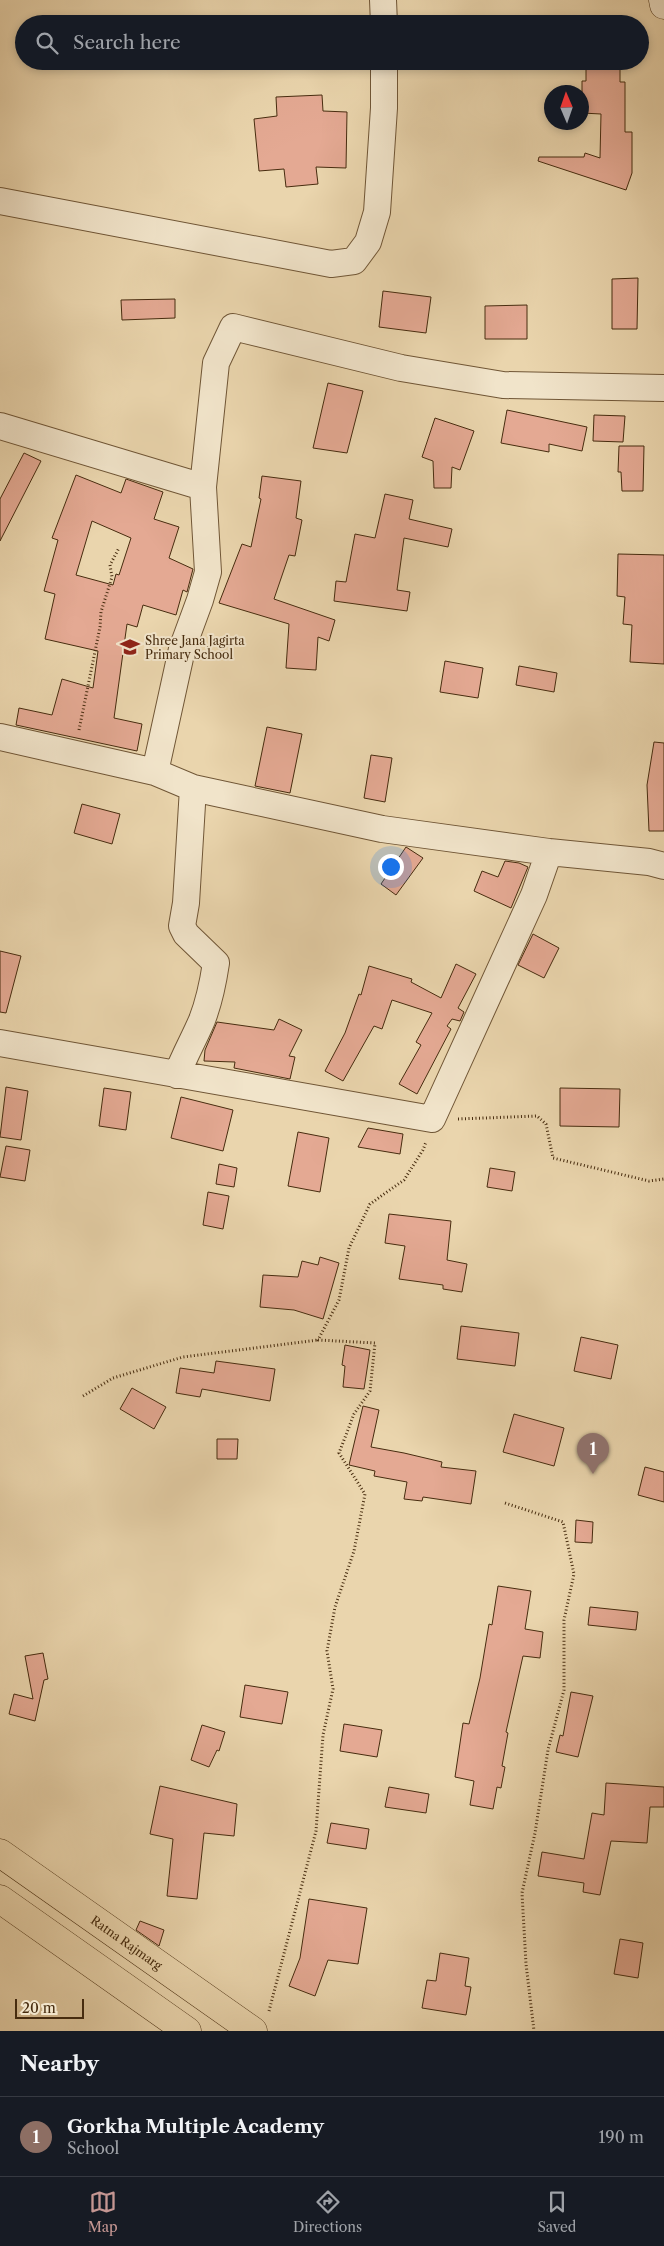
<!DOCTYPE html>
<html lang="en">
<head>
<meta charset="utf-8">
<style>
	body { margin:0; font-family:"Libre Caslon Text",serif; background:#20242c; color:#f1f3f6 }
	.compass { position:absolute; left:544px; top:85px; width:45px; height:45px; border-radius:50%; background:#171b24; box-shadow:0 2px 8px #0003; rotate:358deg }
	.scale { position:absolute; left:15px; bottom:12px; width:69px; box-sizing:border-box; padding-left:5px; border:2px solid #472c0f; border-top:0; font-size:14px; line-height:18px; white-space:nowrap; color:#472c0f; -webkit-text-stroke:4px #f1e4ca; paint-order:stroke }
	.you { position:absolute; left:390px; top:866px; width:18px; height:18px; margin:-12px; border:4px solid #fff; border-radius:50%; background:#1a73e8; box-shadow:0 0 0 8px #1a73e833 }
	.badge { display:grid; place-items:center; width:32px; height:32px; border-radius:50%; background:#c59692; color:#fff; font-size:16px; font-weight:700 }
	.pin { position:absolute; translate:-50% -41px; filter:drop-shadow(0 1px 2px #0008) }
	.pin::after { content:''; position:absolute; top:26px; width:18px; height:15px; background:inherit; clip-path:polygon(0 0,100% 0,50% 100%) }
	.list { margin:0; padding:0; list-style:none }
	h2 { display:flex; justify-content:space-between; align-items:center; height:65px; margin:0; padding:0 20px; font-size:21px }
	h2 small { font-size:16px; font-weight:400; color:#9ea1a6 }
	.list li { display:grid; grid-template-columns:32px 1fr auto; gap:15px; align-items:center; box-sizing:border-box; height:80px; padding:0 20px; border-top:1px solid #363941 }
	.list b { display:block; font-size:19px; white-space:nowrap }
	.list p { margin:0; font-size:16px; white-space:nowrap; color:#9ea1a6 }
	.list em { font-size:16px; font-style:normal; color:#9ea1a6 }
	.icon { flex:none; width:28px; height:28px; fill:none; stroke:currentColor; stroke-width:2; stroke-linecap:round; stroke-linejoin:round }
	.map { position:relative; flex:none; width:664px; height:2031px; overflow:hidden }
	.search { position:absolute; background:#171b24; box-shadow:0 2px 8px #0003; left:15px; right:15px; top:15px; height:55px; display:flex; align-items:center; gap:12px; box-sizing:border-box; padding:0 18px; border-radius:28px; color:#9ea1a6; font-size:19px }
	.sheet { height:145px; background:#171b24 }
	nav { display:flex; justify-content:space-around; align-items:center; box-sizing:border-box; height:70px; border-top:1px solid #363941; background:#171b24; font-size:14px; color:#9ea1a6 }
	nav a { display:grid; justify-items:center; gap:2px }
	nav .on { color:#c59692 }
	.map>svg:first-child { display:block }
	.building { fill:#e4a993; stroke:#472c0f; fill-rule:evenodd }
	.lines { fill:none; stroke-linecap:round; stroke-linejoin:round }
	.street-casing { stroke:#705636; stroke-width:28 }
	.secondary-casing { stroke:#472c0f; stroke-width:29 }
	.primary-casing { stroke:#472c0f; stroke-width:29 }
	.path { stroke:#472c0f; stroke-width:3; stroke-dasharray:1 2.5; stroke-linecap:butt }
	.street { stroke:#f1e4ca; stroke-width:26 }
	.secondary { stroke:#f1e4ca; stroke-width:28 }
	.primary { stroke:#ead5ad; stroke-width:28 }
	.labels { text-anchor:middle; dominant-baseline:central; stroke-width:4; stroke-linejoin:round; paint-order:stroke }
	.poi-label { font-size:12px; fill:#472c0f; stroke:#f1e4ca; text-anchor:start }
	.street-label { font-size:12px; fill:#472c0f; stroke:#f1e4ca }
</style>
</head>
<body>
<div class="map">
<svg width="664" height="2031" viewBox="0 0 664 2031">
	<rect width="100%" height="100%" fill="#ead5ad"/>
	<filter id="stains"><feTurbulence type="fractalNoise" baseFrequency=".004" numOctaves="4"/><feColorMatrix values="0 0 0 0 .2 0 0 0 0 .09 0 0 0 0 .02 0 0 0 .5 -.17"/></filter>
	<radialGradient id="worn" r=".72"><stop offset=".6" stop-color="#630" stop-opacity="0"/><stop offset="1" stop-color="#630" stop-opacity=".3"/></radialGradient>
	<path class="building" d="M586 61H620V82H625V132H632V173L626 190 538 161 539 157H584L585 153 600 158 601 114 582 113V81H586Z
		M322 95 323 111 347 112 346 168 316 167 318 184 286 187 284 169 259 171 254 119 277 116 276 97Z
		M638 278 637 329H612V279Z
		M383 291 431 297 426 333 379 327Z
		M175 299V318L122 320 121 300Z
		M527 305V339H485V306Z
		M328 383 363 391 347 453 313 448Z
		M507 410 587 427 582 451 549 444V452L501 443Z
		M594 415 625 416 623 442 593 441Z
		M435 418 474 431 460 470 452 467 451 488H434L433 461 422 457Z
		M619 446H644L643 491H622L621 472H618Z
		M24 453 41 461 0 541V499Z
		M76 475 121 493 126 479 163 492 154 519 179 527 169 558 193 569 187 592 183 590 176 615 143 605 137 627 127 624 114 718 142 724 137 751 16 725 19 708 52 715 62 679 93 688 98 651 45 639 55 594 44 591 58 540 52 538ZM92 521 131 538 119 575 116 574 113 585 76 575Z
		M262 476 301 481 296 518 302 520 295 556 289 555 274 599 335 620 329 641 318 637 316 670 286 668 289 624 219 603 242 544 251 547 261 499 259 498Z
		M385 494 413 500 409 519 452 529 448 547 404 538 397 590 410 592 407 611 334 601 336 581 346 582 355 534 375 538Z
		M618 554 664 555V664L630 662 632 625 623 624 625 597 617 596Z
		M445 661 483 668 478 698 440 692Z
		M519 666 557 673 554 692 516 685Z
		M267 727 302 734 290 793 255 786Z
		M654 742 664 743V831H649L647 785Z
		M371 755 392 758 385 802 364 798Z
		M82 804 120 814 112 844 74 833Z
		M406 847 423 858 396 895 381 884Z
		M505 861 519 863 528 867 511 908 474 891 482 871 498 877Z
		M533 934 559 948 544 978 518 965Z
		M0 951 21 956 6 1013 0 1012Z
		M456 964 476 974 458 1008 464 1012 460 1021 452 1019 447 1026 451 1029 417 1094 399 1084 421 1045 416 1042 432 1013 392 1000 382 1029 374 1026 343 1081 325 1071 345 1033 359 994 361 995 369 966 412 979 411 982 441 998Z
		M279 1019 302 1030 289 1056 295 1057 290 1079 234 1068 235 1062 204 1061 205 1050 217 1022 274 1030Z
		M6 1087 28 1091 21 1140 0 1137Z
		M104 1088 131 1092 126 1130 99 1126Z
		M560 1088 620 1089 619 1127 560 1126Z
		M181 1097 233 1110 223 1151 171 1138Z
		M368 1128 403 1134 400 1154 358 1147Z
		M298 1132 329 1138 320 1192 288 1186Z
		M6 1146 30 1150 25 1181 0 1177Z
		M219 1164 237 1168 234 1187 216 1184Z
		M490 1168 515 1172 512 1191 487 1187Z
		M208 1192 229 1196 223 1229 203 1225Z
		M389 1214 451 1221 447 1260 467 1264 462 1292 443 1289V1285L399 1279 405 1246 385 1243Z
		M320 1257 339 1263 323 1319 294 1310 260 1307 263 1275 298 1277 302 1261 318 1265Z
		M461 1326 519 1333 515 1366 457 1359Z
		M581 1337 618 1345 611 1379 574 1371Z
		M345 1345 370 1350 364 1389 343 1387 345 1366 342 1365Z
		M216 1361 275 1369 270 1401 202 1389 200 1397 176 1393 180 1368 214 1373Z
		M132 1388 166 1407 154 1429 120 1409Z
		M363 1406 379 1410 371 1447 404 1453 442 1462 441 1467 476 1471 471 1504 423 1497 422 1501 404 1499 407 1482 374 1476 375 1471 349 1465Z
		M514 1414 564 1428 554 1466 503 1452Z
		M217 1439H238L237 1459H217Z
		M645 1467 664 1472V1502L638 1495Z
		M576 1520 593 1522 592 1543 575 1542Z
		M498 1586 531 1591 525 1629 543 1632 540 1658 523 1656 506 1732 508 1733 502 1766 505 1767 501 1788 497 1787 493 1809 470 1805 474 1781 455 1777 463 1723 469 1724 480 1678 489 1624 492 1625Z
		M590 1607 638 1612 636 1630 588 1625Z
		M43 1653 48 1679 44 1680 35 1721 9 1714 14 1694 33 1699 25 1656Z
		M245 1685 288 1692 282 1724 240 1717Z
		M571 1692 593 1696 578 1757 556 1752 560 1735 563 1736Z
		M344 1724 382 1730 377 1757 340 1751Z
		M202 1725 225 1732 219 1751 217 1750 209 1767 191 1760Z
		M606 1783 664 1787V1807H650L647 1843 611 1841 600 1895 583 1892 584 1883 538 1876 542 1852 584 1859 592 1813 604 1815Z
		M160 1786 237 1804 234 1836 204 1833 197 1899 167 1896 173 1839 150 1834Z
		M389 1787 429 1794 426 1813 385 1807Z
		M331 1823 369 1829 366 1849 327 1843Z
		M309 1899 367 1908 358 1964 328 1960 315 1996 289 1986 300 1958Z
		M140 1921 164 1930 159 1946 136 1930Z
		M620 1939 643 1943 638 1978 614 1974Z
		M440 1953 469 1958 465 1986 471 1987 466 2015 422 2008 427 1980 436 1981Z"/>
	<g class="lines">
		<defs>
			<path id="street" d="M383 0 384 24
				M0 201 331 264 354 261 368 242 377 212 384 108V61
				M0 426 203 487 216 363 233 327 401 368 503 385 664 388
				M0 737 155 772 193 788 382 829 549 852 649 862 664 866
				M155 772 182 649 200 600 208 572 203 487
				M0 1043 432 1119 534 895 549 852
				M177 1075C184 1056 194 1039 202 1020 209 1002 213 983 216 963L186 934 182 926 186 903 193 788"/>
			<path id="secondary" d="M663 0 664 5"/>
			<g id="primary">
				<path id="s1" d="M0 1853 253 2031"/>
				<path d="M0 1899 187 2031"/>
			</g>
		</defs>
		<use href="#street" class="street-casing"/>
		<use href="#secondary" class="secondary-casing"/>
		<use href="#primary" class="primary-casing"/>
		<path class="path" d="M79 730 100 627 101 612 112 577 110 565 119 548
			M458 1119 537 1116 546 1124 553 1158 649 1181 664 1179
			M83 1396 113 1378 183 1357 318 1340
			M505 1503 563 1522 574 1574 564 1620V1690L548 1750 535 1833 522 1893 526 1964 534 2031
			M269 2011 316 1831 323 1735 333 1689 327 1651 335 1607 354 1551 365 1494 339 1453 354 1414 370 1391 375 1343 318 1340 339 1300 349 1248 370 1204 404 1180 423 1150 426 1142"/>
		<use href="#street" class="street"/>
		<use href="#secondary" class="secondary"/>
		<use href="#primary" class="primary"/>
	</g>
	<defs>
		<symbol id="school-bare" viewBox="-9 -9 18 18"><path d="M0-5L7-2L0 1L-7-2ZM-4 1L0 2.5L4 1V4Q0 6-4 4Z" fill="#8f2418" stroke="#f1e4ca" stroke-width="2.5" paint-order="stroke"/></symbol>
	</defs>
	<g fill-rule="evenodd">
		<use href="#school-bare" x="116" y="633" width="28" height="28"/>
	</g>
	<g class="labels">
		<g class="poi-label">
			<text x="145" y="640">Shree Jana Jagirta<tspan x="145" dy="14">Primary School</tspan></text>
		</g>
		<g class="street-label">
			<text stroke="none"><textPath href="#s1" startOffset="155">Ratna Rajmarg</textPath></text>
		</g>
	</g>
	<rect width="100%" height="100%" filter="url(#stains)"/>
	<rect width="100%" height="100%" fill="url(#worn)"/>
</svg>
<svg class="compass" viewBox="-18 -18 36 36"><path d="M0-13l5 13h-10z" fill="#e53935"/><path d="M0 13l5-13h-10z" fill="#9ea1a6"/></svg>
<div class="scale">20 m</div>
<div class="you"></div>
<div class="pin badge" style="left:593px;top:1474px;background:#8d6e63">1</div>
<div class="search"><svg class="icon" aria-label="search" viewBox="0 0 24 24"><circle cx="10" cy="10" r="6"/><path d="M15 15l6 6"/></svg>Search here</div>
</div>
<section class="sheet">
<h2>Nearby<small></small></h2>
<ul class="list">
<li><span class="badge" style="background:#8d6e63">1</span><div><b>Gorkha Multiple Academy</b><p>School</p></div><em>190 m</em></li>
</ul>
</section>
<nav>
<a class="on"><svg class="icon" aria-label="map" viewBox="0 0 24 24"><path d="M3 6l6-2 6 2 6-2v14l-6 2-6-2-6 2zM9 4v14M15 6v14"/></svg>Map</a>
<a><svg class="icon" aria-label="directions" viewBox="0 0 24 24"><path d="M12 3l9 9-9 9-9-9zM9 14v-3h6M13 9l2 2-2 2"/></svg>Directions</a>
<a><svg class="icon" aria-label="saved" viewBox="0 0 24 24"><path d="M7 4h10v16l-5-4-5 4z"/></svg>Saved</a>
</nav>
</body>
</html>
